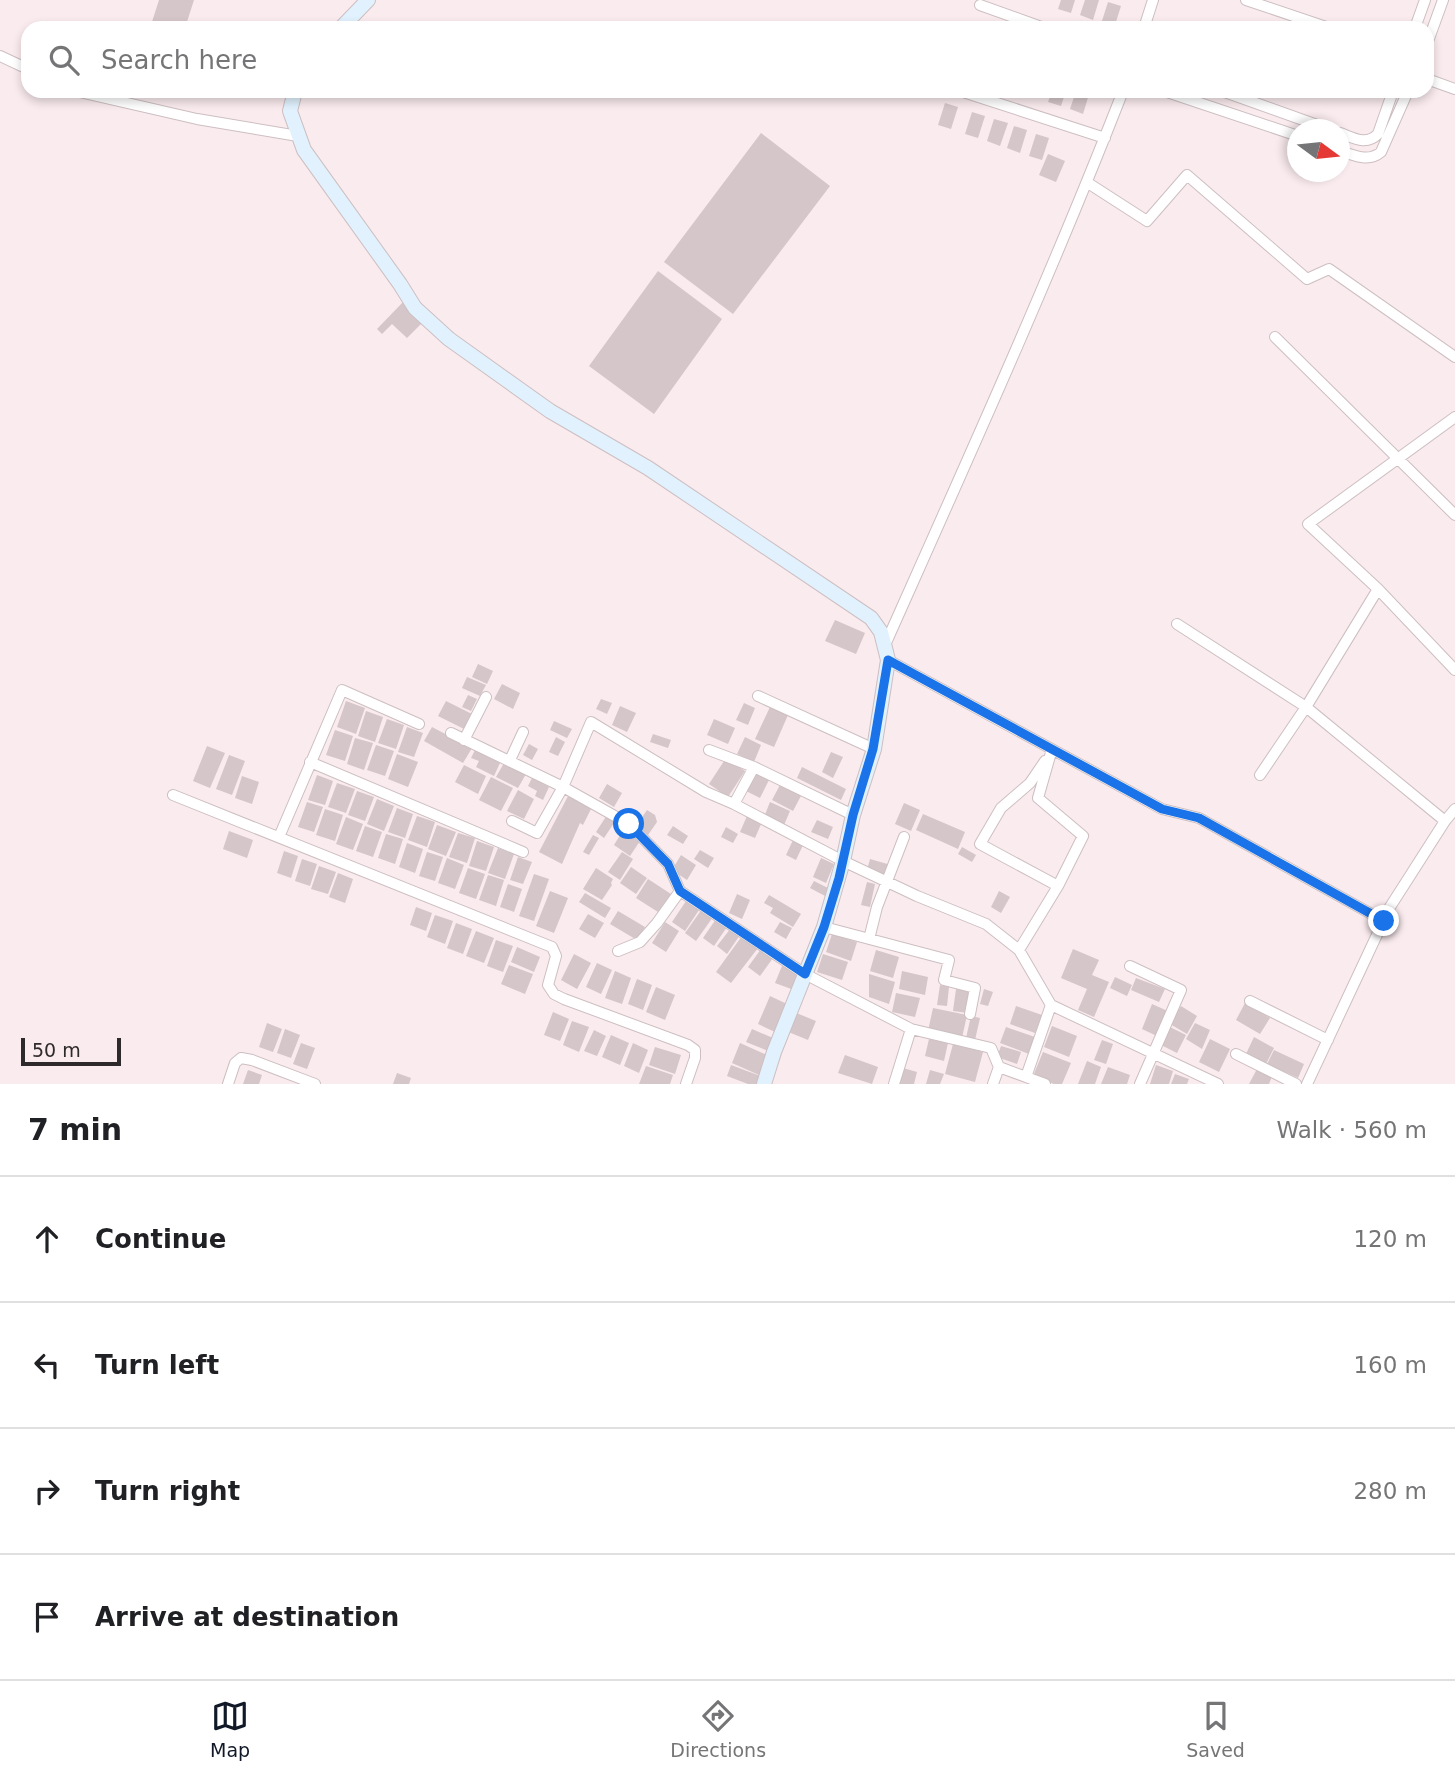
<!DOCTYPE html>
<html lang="en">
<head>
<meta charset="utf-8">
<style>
	body { margin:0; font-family:"DejaVu Sans",sans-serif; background:#f2f2f2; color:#202124 }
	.compass { position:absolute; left:1287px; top:119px; width:63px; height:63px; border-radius:50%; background:#fff; box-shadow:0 4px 10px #0003; rotate:105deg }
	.scale { position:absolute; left:21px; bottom:18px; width:100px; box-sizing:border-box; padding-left:7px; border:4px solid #2e292a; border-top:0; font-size:19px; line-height:24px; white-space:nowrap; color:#2e292a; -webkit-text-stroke:5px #faebee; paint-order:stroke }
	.stop { position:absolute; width:21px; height:21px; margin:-16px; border:5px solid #1a73e8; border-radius:50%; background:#fff }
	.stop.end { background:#1a73e8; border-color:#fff; box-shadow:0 2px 7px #0008 }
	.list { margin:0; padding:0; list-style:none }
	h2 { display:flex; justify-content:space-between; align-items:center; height:91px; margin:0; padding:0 28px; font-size:30px }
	h2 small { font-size:23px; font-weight:400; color:#757577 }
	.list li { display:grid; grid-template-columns:46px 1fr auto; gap:21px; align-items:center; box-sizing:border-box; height:126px; padding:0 28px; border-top:2px solid #e0e0e0 }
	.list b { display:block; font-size:26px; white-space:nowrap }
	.list em { font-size:23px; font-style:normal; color:#757577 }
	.icon { flex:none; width:38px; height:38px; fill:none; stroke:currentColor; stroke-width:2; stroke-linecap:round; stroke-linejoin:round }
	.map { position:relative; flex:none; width:1455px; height:1084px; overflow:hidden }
	.search { position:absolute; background:#fff; box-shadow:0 4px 10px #0003; left:21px; right:21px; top:21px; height:77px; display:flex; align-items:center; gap:18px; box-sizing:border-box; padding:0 24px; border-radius:21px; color:#757577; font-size:26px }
	.sheet { height:595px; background:#fff }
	nav { display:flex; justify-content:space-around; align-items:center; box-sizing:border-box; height:98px; border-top:2px solid #e0e0e0; background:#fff; font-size:19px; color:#757577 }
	nav a { display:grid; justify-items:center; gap:4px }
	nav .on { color:#111827 }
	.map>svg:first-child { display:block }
	.building { fill:#d5c6c9 }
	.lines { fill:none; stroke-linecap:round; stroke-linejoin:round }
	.street-casing { stroke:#cdbfc1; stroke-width:12 }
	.secondary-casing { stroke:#cdbfc1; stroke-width:16 }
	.street { stroke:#fff; stroke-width:10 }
	.secondary { stroke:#e1f2fe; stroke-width:14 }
	.route { stroke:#1a73e8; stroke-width:9 }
</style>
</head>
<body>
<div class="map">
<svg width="1455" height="1084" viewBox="0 0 1455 1084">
	<rect width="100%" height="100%" fill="#faebee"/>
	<path class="building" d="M159 0H194L185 28H150Z
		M1061 0H1075L1071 13 1058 9Z
		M1085 0H1099L1093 20 1080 15Z
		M1108 2 1121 6 1114 28 1101 24Z
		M1052 91H1066L1061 106 1048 102Z
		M1076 91H1090L1083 114 1070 109Z
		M945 103 958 107 951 129 938 125Z
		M972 112 985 116 978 138 965 134Z
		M994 119 1008 123 1000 146 987 141Z
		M1014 126 1027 130 1020 153 1007 148Z
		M761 133 830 186 733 314 664 262Z
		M1036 134 1049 138 1042 160 1029 156Z
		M1048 154 1065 161 1056 182 1039 175Z
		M658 271 722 319 654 414 589 366Z
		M404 301 424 321 407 338 392 324 382 334 377 329Z
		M835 620 865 633 856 654 825 641Z
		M478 664 493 671 487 684 472 677Z
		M467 677 486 685 480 696 462 688Z
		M502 684 520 693 513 709 494 699Z
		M468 695 477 699 471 711 462 707Z
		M601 699 612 703 607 714 596 709Z
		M346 701 365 708 356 734 337 727Z
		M446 701 472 714 464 729 438 716Z
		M744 703 755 708 748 725 736 720Z
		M620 706 636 713 627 732 612 725Z
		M770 707 788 715 774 747 755 739Z
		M366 711 383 717 375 742 358 736Z
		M387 719 404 725 396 749 378 743Z
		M714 719 735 728 728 744 707 735Z
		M554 721 572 729 567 738 550 730Z
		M407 727 423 733 414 757 398 752Z
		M432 727 472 748 463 763 424 741Z
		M335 730 353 736 345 761 326 755Z
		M653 734 671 740 668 748 650 742Z
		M556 737 565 742 558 756 549 752Z
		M745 737 761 745 754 762 737 754Z
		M355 738 373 743 364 770 347 764Z
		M529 744 538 749 532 760 523 755Z
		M376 745 394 751 385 776 367 770Z
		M207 746 225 753 210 788 193 781Z
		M475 750 500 763 494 776 476 767 479 761 471 758Z
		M831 752 843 757 833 778 822 772Z
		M397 754 418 762 408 787 388 779Z
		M229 755 245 761 232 795 216 789Z
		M726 758 745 771 728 797 709 784Z
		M504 763 526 774 518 788 496 777Z
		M464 765 486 776 478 794 455 782Z
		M802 767 846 789 841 800 797 778Z
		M756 771 770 778 760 798 746 791Z
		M317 775 333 781 325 805 308 800Z
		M242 776 259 782 252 804 235 798Z
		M491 777 513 788 501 811 479 800Z
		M532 778 549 787 543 800 535 796 537 791 528 786Z
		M337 783 355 789 346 813 328 807Z
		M781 783 802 794 793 811 772 800Z
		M607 784 622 793 614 807 599 798Z
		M518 790 534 799 524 819 507 811Z
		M357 791 374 797 365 821 348 815Z
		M568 796 591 809 583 825 580 823 562 864 539 852Z
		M377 799 394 806 384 831 367 824Z
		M307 802 323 807 314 832 298 827Z
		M770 802 790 811 784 825 764 817Z
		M904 803 920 810 911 831 895 824Z
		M397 808 413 814 405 838 388 832Z
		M325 809 343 815 335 841 316 835Z
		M647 810 655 815 657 822 648 835 636 826Z
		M923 814 965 832 958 849 916 830Z
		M607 815 616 820 604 838 596 832Z
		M417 816 435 822 427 847 408 840Z
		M747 816 762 822 755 838 740 832Z
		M346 817 363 824 353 850 336 844Z
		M817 820 833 827 828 839 811 832Z
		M437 825 456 832 446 856 428 849Z
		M365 826 382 832 373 857 356 851Z
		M673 826 688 836 683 844 667 835Z
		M625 827 642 838 630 856 614 845Z
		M726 827 738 834 733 843 721 837Z
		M229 831 253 840 247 858 223 849Z
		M458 833 475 838 467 863 449 857Z
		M386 834 403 839 395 864 378 858Z
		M593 835 599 838 589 855 583 852Z
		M794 838 804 843 796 860 786 855Z
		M477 841 494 847 486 871 469 866Z
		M407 843 423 849 415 873 399 867Z
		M962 847 976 855 972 862 958 854Z
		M498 848 514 854 505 879 488 873Z
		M700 850 714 858 708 868 694 859Z
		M284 851 298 856 291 878 277 873Z
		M427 852 443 857 435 881 419 876Z
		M622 852 633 859 620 880 608 872Z
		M681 855 696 865 687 880 672 870Z
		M518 857 532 862 523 884 510 880Z
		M447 858 464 865 455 889 438 883Z
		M821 858 834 864 826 883 813 877Z
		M302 859 317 864 310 886 295 881Z
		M870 859 891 865 887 876 867 870Z
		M319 866 336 872 328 894 311 889Z
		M631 867 647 878 636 894 620 883Z
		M468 868 485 874 476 899 459 893Z
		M596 868 613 879 611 883 612 885 602 900 583 889Z
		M338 873 353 879 345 903 329 897Z
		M534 874 549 879 534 921 519 916Z
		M488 875 504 880 496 906 479 900Z
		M648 879 671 894 658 912 636 898Z
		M814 881 828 888 827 897 810 888Z
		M867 882 875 884 870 907 861 905Z
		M508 884 522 889 514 912 500 907Z
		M550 891 568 898 554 933 536 926Z
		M999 891 1010 897 1001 913 991 907Z
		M585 893 611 908 605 918 579 902Z
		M737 894 750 900 742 919 729 913Z
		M769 895 801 914 793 927 770 913 773 908 764 903Z
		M686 901 699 910 685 931 672 922Z
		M416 907 432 913 426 931 410 925Z
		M702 909 713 917 696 941 685 933Z
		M618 911 645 927 637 940 610 924Z
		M588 914 604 923 595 938 579 929Z
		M435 915 453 921 445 944 427 937Z
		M716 919 727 927 714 946 703 938Z
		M665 922 679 931 666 952 652 943Z
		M780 922 792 928 786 939 774 932Z
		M456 923 472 929 463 954 447 948Z
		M731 928 740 935 727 954 717 946Z
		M476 931 494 938 484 963 466 956Z
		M832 934 857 942 851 961 826 952Z
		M742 936 758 948 731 983 716 972Z
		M496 940 513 946 503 972 487 966Z
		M517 947 540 957 534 972 511 962Z
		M761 949 773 958 760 976 748 967Z
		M1073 949 1099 960 1092 975 1109 982 1094 1017 1078 1010 1087 989 1061 978Z
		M876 950 899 957 893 978 870 971Z
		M574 954 591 963 577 989 561 980Z
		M823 954 848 962 842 980 817 972Z
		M597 963 612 970 601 994 586 987Z
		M509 965 533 974 525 994 501 984Z
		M782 966 801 973 794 990 775 983Z
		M615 971 631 978 622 1004 605 998Z
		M902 971 928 977 925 995 899 989Z
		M869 974 895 982 889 1004 869 997Z
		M1115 977 1132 985 1127 996 1110 988Z
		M1136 978 1165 989 1159 1002 1131 990Z
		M637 979 652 985 643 1010 628 1004Z
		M940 985 949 987 947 1006 937 1005Z
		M656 987 675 995 665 1020 646 1012Z
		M956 989 971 991 968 1013 953 1011Z
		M984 989 993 992 988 1006 980 1004Z
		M896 993 920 998 915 1017 892 1012Z
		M770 996 787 1004 775 1032 758 1024Z
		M1245 1003 1270 1018 1260 1034 1236 1020Z
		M1152 1004 1170 1012 1159 1037 1142 1029Z
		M1016 1006 1042 1015 1035 1033 1010 1024Z
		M1181 1006 1197 1016 1187 1034 1170 1024Z
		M933 1008 967 1015 962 1038 928 1031Z
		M553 1012 569 1019 560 1041 544 1035Z
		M794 1012 816 1021 808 1040 786 1031Z
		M971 1016 980 1018 975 1040 966 1038Z
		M572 1021 589 1027 579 1052 563 1045Z
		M267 1023 282 1029 273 1052 259 1047Z
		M1195 1023 1210 1030 1202 1049 1186 1039Z
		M1052 1026 1077 1036 1069 1057 1044 1047Z
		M1006 1027 1035 1037 1029 1054 1000 1043Z
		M1170 1027 1186 1035 1177 1053 1161 1045Z
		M285 1029 300 1035 291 1058 277 1053Z
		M752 1029 773 1038 768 1051 746 1042Z
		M594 1030 606 1036 597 1056 584 1051Z
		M611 1035 629 1043 620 1065 602 1057Z
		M1254 1037 1274 1048 1265 1066 1245 1056Z
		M929 1039 948 1043 944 1061 925 1056Z
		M1210 1039 1230 1049 1219 1072 1199 1062Z
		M1102 1040 1113 1044 1106 1064 1094 1060Z
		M301 1043 315 1048 307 1069 293 1064Z
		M633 1043 648 1050 639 1073 624 1066Z
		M740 1043 767 1055 759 1075 732 1063Z
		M953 1044 983 1052 975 1082 945 1074Z
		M1001 1046 1021 1052 1017 1064 997 1057Z
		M655 1047 681 1055 675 1074 649 1065Z
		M1274 1050 1304 1064 1298 1078 1267 1064Z
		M1043 1052 1071 1063 1062 1084H1054L1033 1076Z
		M845 1055 878 1067 872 1084 838 1073Z
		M1087 1061 1101 1067 1095 1084H1078Z
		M731 1065 763 1077 760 1084H748L727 1076Z
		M1156 1065 1173 1071 1169 1084H1150Z
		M646 1066 673 1075 670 1084H639Z
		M1108 1067 1130 1075 1127 1084H1101Z
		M1258 1067 1273 1074 1269 1084H1249Z
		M903 1068 917 1072 914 1084H899Z
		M248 1070 262 1075 259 1084H243Z
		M930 1070 944 1074 940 1084H926Z
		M397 1073 411 1078 409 1084H393Z
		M1175 1074 1189 1079 1187 1084H1171Z"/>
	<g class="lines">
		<defs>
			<path id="street" d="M1246 0 1329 28
				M980 5 1044 28
				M1144 28 1153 0
				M1415 28 1425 0
				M1427 44 1443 0
				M0 56 28 69
				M1427 79 1455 89
				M75 91 197 119 298 136
				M960 91 1105 138
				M1164 91 1298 136
				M1222 91 1331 130
				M1340 133C1354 138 1366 146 1378 134L1393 91
				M1340 151C1354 155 1368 163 1381 152L1408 91
				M1088 183 1147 221 1187 175 1307 279 1329 269 1455 357
				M1275 337 1455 515
				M1455 417 1308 524 1378 589 1455 670
				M1177 624 1306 707 1445 821
				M885 645C967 461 1050 278 1123 91
				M888 660 1162 809 1199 818 1384 921
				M758 696 874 749
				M451 733 563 787 629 824 668 864 680 891
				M464 740 486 697
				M709 750 754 767 853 815
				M510 760 523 732
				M1045 761 1030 783 1001 808 980 844 1058 886
				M310 762 523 852
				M1260 775 1306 707 1378 589
				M173 795 552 947 556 956 548 985 554 994 564 999 688 1045 695 1050V1058L686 1084
				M734 804 754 767
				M512 821 537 833 563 787 591 722 706 792 734 804 843 861 917 896 986 924 1019 950 1051 1005 1218 1084
				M279 837 342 690 419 724
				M824 927 949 960 944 980 975 988 970 1014
				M869 939 877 907 904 837
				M1019 950 1058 886 1083 836 1038 798 1052 749
				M618 951 640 942 657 923 680 891 805 974 911 1029 991 1048 999 1067 1045 1084
				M1130 966 1181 990 1140 1084
				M1250 1001 1328 1040
				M1236 1054 1296 1084
				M1026 1077 1051 1005
				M228 1084 235 1063 241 1058 252 1060 315 1084
				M894 1084 911 1029
				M993 1084 999 1067
				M1307 1084 1390 907 1445 821 1455 809"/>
			<path id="secondary" d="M341 28 368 0
				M295 91 290 111 304 150 400 284 415 308 449 339 550 411 648 468 871 618 881 632 888 660 874 749 853 815 843 861 824 927 774 1052 764 1084"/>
		</defs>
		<use href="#street" class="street-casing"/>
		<use href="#secondary" class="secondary-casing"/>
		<use href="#street" class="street"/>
		<use href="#secondary" class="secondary"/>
	</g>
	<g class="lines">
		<path class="route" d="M629 824 668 864 680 891 805 974 824 927 839 878 853 815 873 749 888 660 1162 809 1199 818 1384 921"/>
	</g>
</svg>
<svg class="compass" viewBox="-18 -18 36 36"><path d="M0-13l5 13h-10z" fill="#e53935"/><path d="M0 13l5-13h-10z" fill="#757577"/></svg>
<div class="scale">50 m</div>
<div class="stop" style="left:629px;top:824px"></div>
<div class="stop end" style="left:1384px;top:921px"></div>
<div class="search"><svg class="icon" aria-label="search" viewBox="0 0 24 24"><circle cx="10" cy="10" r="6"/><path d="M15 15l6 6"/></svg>Search here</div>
</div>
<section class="sheet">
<h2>7 min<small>Walk · 560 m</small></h2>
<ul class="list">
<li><svg class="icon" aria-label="ahead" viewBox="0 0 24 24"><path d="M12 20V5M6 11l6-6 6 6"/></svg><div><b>Continue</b></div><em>120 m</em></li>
<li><svg class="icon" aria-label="left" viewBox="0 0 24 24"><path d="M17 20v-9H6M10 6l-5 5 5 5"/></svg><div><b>Turn left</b></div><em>160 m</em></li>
<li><svg class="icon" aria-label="right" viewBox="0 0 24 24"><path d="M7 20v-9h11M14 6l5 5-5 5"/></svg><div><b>Turn right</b></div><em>280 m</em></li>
<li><svg class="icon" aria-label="arrive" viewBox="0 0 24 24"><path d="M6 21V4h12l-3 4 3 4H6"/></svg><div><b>Arrive at destination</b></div></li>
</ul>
</section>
<nav>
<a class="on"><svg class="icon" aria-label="map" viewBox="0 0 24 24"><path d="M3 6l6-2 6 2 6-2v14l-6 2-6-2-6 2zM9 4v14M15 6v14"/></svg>Map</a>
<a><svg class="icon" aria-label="directions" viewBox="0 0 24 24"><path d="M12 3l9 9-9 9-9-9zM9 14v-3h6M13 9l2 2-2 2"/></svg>Directions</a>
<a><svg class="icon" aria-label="saved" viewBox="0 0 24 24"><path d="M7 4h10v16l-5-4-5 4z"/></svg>Saved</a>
</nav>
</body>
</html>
